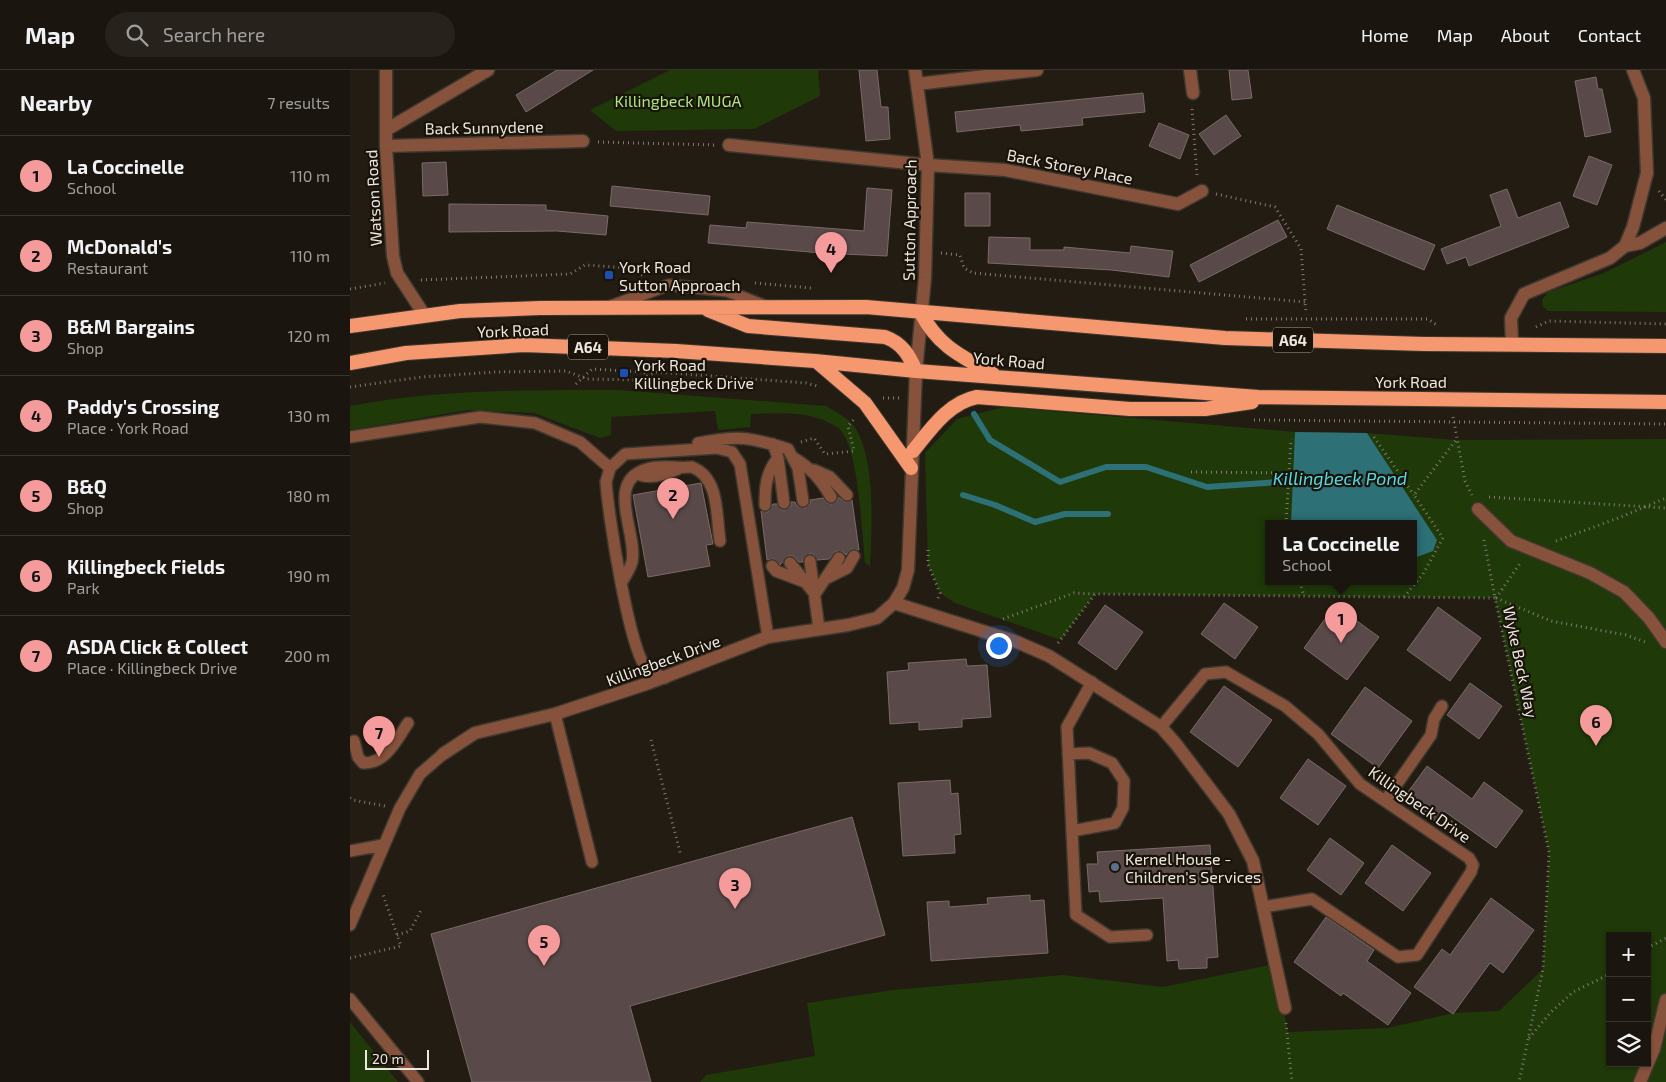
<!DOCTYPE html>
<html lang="en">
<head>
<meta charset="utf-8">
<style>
	body { margin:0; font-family:"Exo 2",sans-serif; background:#27221c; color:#f1f3f6 }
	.controls { position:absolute; right:15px; bottom:15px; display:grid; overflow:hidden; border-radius:0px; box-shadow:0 1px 4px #0004 }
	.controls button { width:45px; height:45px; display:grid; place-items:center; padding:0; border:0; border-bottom:1px solid #38342e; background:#1a150e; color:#f1f3f6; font:25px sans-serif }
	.scale { position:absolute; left:15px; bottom:12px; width:64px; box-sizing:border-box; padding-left:5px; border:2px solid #ece7e0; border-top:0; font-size:14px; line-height:18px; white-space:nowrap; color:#ece7e0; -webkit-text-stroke:4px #191309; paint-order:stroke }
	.you { position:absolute; left:648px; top:575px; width:18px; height:18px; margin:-12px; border:4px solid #fff; border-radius:50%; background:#1a73e8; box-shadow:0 0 0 8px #1a73e833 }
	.badge { display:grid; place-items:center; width:32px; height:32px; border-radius:50%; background:#f59b9c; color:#111; font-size:16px; font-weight:700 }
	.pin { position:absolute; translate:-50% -41px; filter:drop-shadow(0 1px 2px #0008) }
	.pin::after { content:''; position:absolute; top:26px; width:18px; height:15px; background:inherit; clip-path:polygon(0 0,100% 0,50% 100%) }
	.popup { position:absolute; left:915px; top:450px; width:152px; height:65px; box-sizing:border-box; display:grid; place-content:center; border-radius:0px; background:#1a150e; filter:drop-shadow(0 1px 4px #0005); font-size:16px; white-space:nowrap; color:#9f9f9e }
	.popup b { font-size:19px; color:#f1f3f6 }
	.popup::after { content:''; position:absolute; left:50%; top:100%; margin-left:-10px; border:10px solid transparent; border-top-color:#1a150e }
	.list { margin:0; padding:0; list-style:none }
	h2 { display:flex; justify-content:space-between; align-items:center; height:65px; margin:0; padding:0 20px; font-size:21px }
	h2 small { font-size:16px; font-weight:400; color:#9f9f9e }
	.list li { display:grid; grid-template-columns:32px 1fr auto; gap:15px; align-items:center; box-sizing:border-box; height:80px; padding:0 20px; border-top:1px solid #38342e }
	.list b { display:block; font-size:19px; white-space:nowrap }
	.list p { margin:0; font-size:16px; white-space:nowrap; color:#9f9f9e }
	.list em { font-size:16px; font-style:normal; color:#9f9f9e }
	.icon { flex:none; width:28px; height:28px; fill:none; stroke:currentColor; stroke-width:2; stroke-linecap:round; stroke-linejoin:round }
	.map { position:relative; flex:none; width:1316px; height:1012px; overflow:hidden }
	header { display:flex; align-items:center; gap:30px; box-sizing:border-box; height:70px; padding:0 25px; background:#1a150e; border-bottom:1px solid #38342e }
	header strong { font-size:24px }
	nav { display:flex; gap:28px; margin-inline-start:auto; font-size:18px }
	.search { width:350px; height:45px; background:#27221c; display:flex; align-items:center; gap:12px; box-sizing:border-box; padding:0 18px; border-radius:28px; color:#9f9f9e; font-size:19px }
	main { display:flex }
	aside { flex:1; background:#1a150e }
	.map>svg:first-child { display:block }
	.green { fill:#1f3909; fill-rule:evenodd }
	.water { fill:#2d7076 }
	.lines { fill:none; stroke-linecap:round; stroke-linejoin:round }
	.stream { stroke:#2d7076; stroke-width:6 }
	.building { fill:#594a49; stroke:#7a6a69 }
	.service-casing { stroke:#3f382f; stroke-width:14 }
	.pedestrian-casing { stroke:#3f382f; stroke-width:15 }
	.minor-casing { stroke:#3f382f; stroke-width:15 }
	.trunk-casing { stroke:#3f382f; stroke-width:16 }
	.path { stroke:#807a71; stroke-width:3; stroke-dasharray:1 4; stroke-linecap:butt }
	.service { stroke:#86523c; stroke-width:11 }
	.pedestrian { stroke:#86523c; stroke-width:12 }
	.minor { stroke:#86523c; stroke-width:12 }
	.trunk { stroke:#f6986f; stroke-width:14 }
	.transit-dot { fill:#1a4fb4; stroke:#191309; stroke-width:2 }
	.service-dot { fill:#5c6f8a; stroke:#191309; stroke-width:2 }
	.labels { text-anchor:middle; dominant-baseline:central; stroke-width:4.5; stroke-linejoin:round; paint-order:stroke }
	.shield { fill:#191309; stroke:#ada7a0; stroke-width:1 }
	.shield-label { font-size:15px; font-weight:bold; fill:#ece7e0 }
	.park-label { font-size:16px; fill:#aae581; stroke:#191309 }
	.street-label { font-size:16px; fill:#ece7e0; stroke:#191309 }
	.poi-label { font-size:16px; fill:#ece7e0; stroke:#191309; text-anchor:start }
	.water-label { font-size:18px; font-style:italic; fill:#55d9e3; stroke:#191309 }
</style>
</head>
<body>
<header>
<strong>Map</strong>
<div class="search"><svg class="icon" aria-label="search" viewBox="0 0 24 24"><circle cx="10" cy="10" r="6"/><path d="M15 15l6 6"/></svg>Search here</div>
<nav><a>Home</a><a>Map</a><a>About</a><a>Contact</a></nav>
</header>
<main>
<aside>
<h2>Nearby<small>7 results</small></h2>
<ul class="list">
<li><span class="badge">1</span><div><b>La Coccinelle</b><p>School</p></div><em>110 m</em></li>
<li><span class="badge">2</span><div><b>McDonald's</b><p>Restaurant</p></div><em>110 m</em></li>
<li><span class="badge">3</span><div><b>B&amp;M Bargains</b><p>Shop</p></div><em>120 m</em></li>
<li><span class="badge">4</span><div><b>Paddy's Crossing</b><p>Place · York Road</p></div><em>130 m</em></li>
<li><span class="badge">5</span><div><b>B&amp;Q</b><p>Shop</p></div><em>180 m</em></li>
<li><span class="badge">6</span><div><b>Killingbeck Fields</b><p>Park</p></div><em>190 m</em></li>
<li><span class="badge">7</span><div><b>ASDA Click &amp; Collect</b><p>Place · Killingbeck Drive</p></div><em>200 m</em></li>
</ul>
</aside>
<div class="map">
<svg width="1316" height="1012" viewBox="0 0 1316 1012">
	<rect width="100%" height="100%" fill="#231c12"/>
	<path class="green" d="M320 0H468L470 26 404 59 266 61 240 40Z
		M1316 172V242L1198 241 1193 237 1192 230 1198 222 1254 203Z
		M269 320 476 336C486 342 497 347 504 356 526 388 522 457 520 496L515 493C512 465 509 371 487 357 461 340 429 343 401 344L400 357 368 360 365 341 261 347V365L250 368 184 343 118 340 0 360V336C89 319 179 320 269 320Z
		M654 337 945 362 1017 363 1107 370 1316 369V1012H350L356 1005 465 986 457 933 543 920 713 905 813 917 925 894 938 962 1037 958 1104 943 1149 941 1193 899 1199 782 1145 528 745 524 711 570 605 533 590 523 578 494 575 383 607 349ZM918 454H1064V512H918ZM1260 866H1297V993H1260Z
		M0 952 48 1012H0Z"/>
	<path class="water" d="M945 362 1017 363 1087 470 1083 481 1064 488V454H941Z"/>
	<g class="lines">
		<path class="stream" d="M624 344 640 370 710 412 756 397H796L857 417 943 411
			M613 425 645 435 685 452 715 444H758"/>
	</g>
	<path class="building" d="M207 0H243L176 42 166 25Z
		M509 0H527L531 37H538L540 69 516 71Z
		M879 0H898L902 28 882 30Z
		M1246 7 1248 19H1252L1261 62 1235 67 1225 11Z
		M793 23 795 42 732 48 733 55 671 61 670 55 607 62 605 42Z
		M876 45 891 66 864 85 849 64Z
		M809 53 839 65 830 89 799 76Z
		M1239 86 1262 95 1247 135 1223 126Z
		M96 92 98 125 73 126 72 93Z
		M262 116 360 126 358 145 260 136Z
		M517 118 542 120 537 186 471 183 358 173 360 155 396 158 397 152 514 161Z
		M1157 119 1168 148 1210 132 1219 157 1119 196 1116 187 1097 194 1091 179 1151 156 1140 125Z
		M615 123H640V156H615Z
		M99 134 196 135V140L258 146 256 165 207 161 99 162Z
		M987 135 1085 175 1074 200 977 159Z
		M928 150 937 167 849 212 840 195Z
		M639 167 680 168V180H714V177L780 183 781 176 823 181 819 207 762 200 638 193Z
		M351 413 363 474 356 475 360 496 298 507 283 425Z
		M488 427 495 432 502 430 509 480 501 479 496 485 493 482 486 481 479 489 467 490 463 484H459L453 488V492H449L443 486H438L430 495 424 489 417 490 411 441 418 442 423 434H427L431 440H435L441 436V432H445L447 436 455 438 460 434V430L473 428 477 433 482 434 487 431Z
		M874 533 908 557 885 589 851 564Z
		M755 535 793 562 766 600 728 573Z
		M985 535 1029 567 997 610 954 578Z
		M1088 537 1131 568 1100 611 1057 580Z
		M616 589 617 596 637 595 641 647 612 649V657L569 660V652L540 654 537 602 559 600 558 593Z
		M1120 613 1152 636 1129 669 1097 645Z
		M874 616 922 650 888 697 840 662Z
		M1015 617 1062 651 1028 698 981 664Z
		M958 689 996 716 968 755 930 728Z
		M1077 696 1122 729 1134 712 1173 741 1146 778 1094 741 1086 752 1053 729Z
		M600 710 601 724 608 723 611 764 604 765 605 783 553 786 548 713Z
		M502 747 535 865 280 936 301 1012H122L81 864Z
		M980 768 1014 793 991 825 957 800Z
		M860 775 868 887 857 888V898L829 899 828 890 817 891 813 828 750 832 749 821 739 822 737 794H748L747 782Z
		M1042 775 1081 803 1053 841 1015 813Z
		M680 825V831L694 830 698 883 581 891 577 832 599 831V837L638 834 637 828Z
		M1141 828 1184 860 1153 903 1140 893 1103 944 1064 917 1092 879 1100 885Z
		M976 847 1024 880 1017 891 1061 923 1038 955 993 923 991 926 944 892Z"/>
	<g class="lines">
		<defs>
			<path id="service" d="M261 236 319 215 377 221 415 236
				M0 367 130 347 185 353 230 372 260 398
				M348 373C389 365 399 367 438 379L448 398 453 431
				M423 374 428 388 434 433
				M444 388C461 398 471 410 481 427
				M464 400 480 407 497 425
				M288 404C300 410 317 404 328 399
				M415 435C415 417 416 402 428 388
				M460 491 469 559
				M440 493 465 524 489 488
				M422 496 426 501 455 512
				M475 509 497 498 504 486
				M271 513C275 507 280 499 282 492 288 464 254 411 297 399 315 394 325 399 342 397 370 408 366 446 370 471
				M315 608C310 605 301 603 297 599 279 580 258 443 256 412L260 398 275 384 367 378 382 382 390 394 418 567
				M742 612 717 657 726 845 760 867 797 865
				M205 644 242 792
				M811 657 855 604 876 602 935 636 968 664 1010 714 1119 788 1123 795 1121 802 1067 885 1048 887 962 829 913 837
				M4 671 8 687 13 693C36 694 47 669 58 653
				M718 684 739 683 762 693 774 711 773 738 765 753 722 761
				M1035 731 1081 665 1084 649 1092 636
				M0 781 33 775
				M0 855 50 738 70 704 93 684
				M0 929 68 1012"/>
			<path id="pedestrian" d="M1128 439 1161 471 1240 503 1274 522 1299 548 1316 572
				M1290 1012 1304 979 1316 930"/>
			<path id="minor" d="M36 0V76L43 186 47 203 75 246
				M840 0 843 23
				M567 14 687 0
				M36 60 138 0
				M379 75 578 95 655 100 828 134 852 121
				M36 76 233 71
				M1275 176 1290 173 1316 158
				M1162 274 1161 248 1174 224 1260 188 1275 176 1283 157 1297 103 1294 28 1283 0
				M544 533 667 572 699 586 811 657 826 674 879 744 903 791 935 938
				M93 684 125 663 205 644 299 613 418 567 498 555 527 548 544 533 553 518 558 500 566 301 575 208 578 95 565 0"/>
			<path id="trunk" d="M358 240 398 256 535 267C552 273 559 285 566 301
				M571 243C589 277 611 286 643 304
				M0 256 110 241 190 238 516 237 875 268 1074 274 1316 276
				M466 291 515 333 561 398
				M0 293 56 283 174 275 326 281 465 291 566 301 908 327 1316 332
				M563 381C580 360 599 332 627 327L780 339H855L902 332"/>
		</defs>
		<use href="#service" class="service-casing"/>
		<use href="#pedestrian" class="pedestrian-casing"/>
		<use href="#minor" class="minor-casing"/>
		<use href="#trunk" class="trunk-casing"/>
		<path class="path" d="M842 39 847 105
			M248 72 364 75
			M1309 121 1316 130
			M866 124 925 137 951 179 956 244
			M591 183 610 185 614 198 623 203 955 232
			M71 210 220 204 235 195 280 198 294 206
			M405 213 461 218
			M0 219 35 213
			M896 249H1078L1088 256
			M1186 257 1199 251 1316 254
			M226 314 242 299 294 302 303 316
			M0 317 72 307 145 302 216 301 237 309 288 310 306 302 456 313 467 316
			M533 328H549
			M1103 347 1115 411 1122 425
			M904 350 1316 354
			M1024 367 1064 425
			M451 372 464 368 475 384 504 381 498 356 505 348
			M841 402 939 403
			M1139 427 1316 438
			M936 454 941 369
			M1134 470 1145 528
			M1206 471 1271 447 1316 428
			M578 480V494L590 523 587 531
			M950 512 954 526
			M1054 527 1073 504 1093 468 1064 425 1106 370
			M1146 528 1171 492
			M1146 528 1201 551 1276 565 1295 572
			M653 549 724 523 745 524
			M708 573 745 524 1145 528 1199 782 1193 899 1169 1012
			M301 670 331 786
			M0 728 3 730 35 736
			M1096 749 1101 752 1099 755
			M47 865 60 861 71 840
			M1297 878 1316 868
			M0 888 51 876 32 822
			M936 953 942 1012
			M1179 968 1201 942 1223 922 1260 904"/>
		<use href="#service" class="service"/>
		<use href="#pedestrian" class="pedestrian"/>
		<use href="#minor" class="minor"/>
		<use href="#trunk" class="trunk"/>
	</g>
	<g class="transit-dot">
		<rect x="254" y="200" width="10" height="10" rx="2.5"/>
		<rect x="269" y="298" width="10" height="10" rx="2.5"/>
	</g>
	<circle class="service-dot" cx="765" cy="797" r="5"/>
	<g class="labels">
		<g class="shield">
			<rect x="923" y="257.5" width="40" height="25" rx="4"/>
			<rect x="218" y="264.5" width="40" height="25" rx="4"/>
		</g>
		<g class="shield-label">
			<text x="943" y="270">A64</text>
			<text x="238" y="277">A64</text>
		</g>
		<g class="park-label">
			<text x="328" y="30">Killingbeck MUGA</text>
		</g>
		<g class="street-label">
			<text transform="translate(134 57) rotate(-1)">Back Sunnydene</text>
			<text transform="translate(720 96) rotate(11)">Back Storey Place</text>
			<text transform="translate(23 128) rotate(-93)">Watson Road</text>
			<text transform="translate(559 150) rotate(-89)">Sutton Approach</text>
			<text transform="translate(163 260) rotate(-2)">York Road</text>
			<text transform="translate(659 290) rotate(5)">York Road</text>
			<text x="1061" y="311">York Road</text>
			<text transform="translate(313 590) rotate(-20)">Killingbeck Drive</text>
			<text transform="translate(1171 592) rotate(78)">Wyke Beck Way</text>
			<text transform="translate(1070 734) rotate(35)">Killingbeck Drive</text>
		</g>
		<g class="poi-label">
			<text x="269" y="196">York Road<tspan x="269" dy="18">Sutton Approach</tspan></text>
			<text x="284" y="294">York Road<tspan x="284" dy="18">Killingbeck Drive</tspan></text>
			<text x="775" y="788">Kernel House -<tspan x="775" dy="18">Children's Services</tspan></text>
		</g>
		<g class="water-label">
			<text x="990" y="408">Killingbeck Pond</text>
		</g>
	</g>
</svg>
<div class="controls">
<button>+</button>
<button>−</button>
<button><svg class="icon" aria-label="layers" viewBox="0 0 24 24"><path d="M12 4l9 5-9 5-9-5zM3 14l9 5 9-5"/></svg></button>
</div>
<div class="scale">20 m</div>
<div class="you"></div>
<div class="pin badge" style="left:991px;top:573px">1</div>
<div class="popup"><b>La Coccinelle</b>School</div>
<div class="pin badge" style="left:323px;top:449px">2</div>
<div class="pin badge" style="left:385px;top:839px">3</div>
<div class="pin badge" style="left:481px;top:203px">4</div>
<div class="pin badge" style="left:194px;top:896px">5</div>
<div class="pin badge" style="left:1246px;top:676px">6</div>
<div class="pin badge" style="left:29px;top:687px">7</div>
</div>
</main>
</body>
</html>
